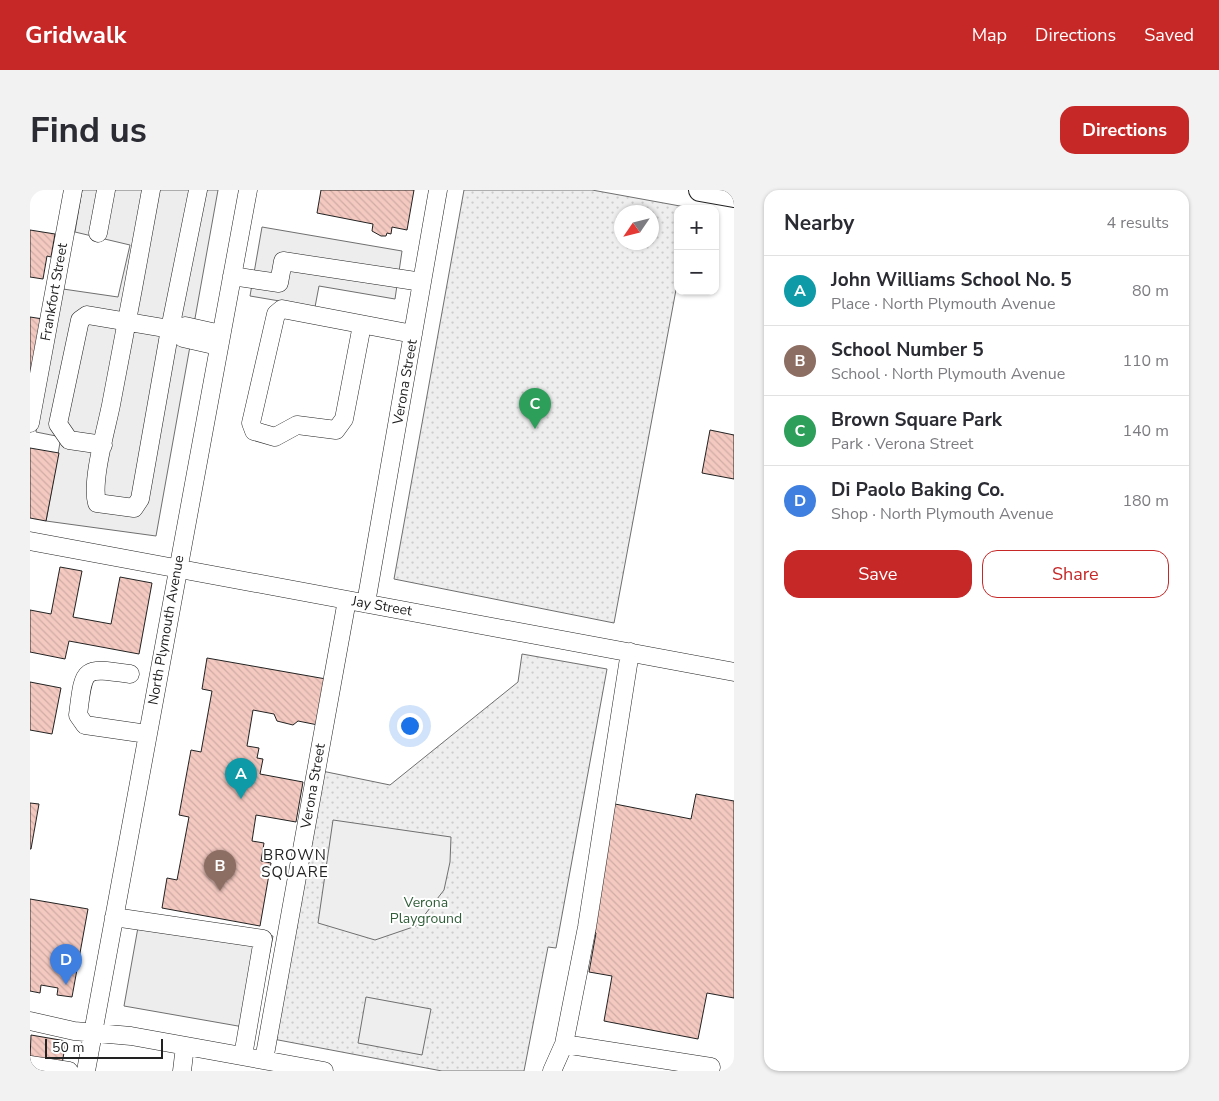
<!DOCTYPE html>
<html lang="en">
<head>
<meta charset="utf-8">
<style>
	body { margin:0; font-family:"Nunito Sans",sans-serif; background:#f2f2f3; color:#2b2b33 }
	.controls { position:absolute; right:15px; top:15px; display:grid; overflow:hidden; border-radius:10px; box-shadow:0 1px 4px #0004 }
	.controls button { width:45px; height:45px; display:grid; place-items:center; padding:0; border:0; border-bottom:1px solid #e1e1e2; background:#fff; color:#2b2b33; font:25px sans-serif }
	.compass { position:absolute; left:584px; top:15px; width:45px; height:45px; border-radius:50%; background:#fff; box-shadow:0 1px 4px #0004; rotate:235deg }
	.scale { position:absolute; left:15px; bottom:12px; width:118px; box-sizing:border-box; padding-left:5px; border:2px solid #222; border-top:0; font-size:14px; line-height:18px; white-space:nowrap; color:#222; -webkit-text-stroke:4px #fff; paint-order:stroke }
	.you { position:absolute; left:379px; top:535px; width:18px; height:18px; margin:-12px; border:4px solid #fff; border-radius:50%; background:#1a73e8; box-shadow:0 0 0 8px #1a73e833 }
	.badge { display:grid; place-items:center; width:32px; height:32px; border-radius:50%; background:#c62828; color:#fff; font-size:16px; font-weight:700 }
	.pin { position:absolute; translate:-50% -41px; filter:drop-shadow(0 1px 2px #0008) }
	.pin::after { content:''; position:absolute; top:26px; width:18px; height:15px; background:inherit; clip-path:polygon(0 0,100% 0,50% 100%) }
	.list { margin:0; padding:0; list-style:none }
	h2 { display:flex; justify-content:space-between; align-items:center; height:65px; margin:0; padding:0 20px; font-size:21px }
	h2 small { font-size:16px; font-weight:400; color:#7c7c81 }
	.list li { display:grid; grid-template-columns:32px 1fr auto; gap:15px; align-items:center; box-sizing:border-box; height:70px; padding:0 20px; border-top:1px solid #e1e1e2 }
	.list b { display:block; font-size:19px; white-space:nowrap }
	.list p { margin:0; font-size:16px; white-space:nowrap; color:#7c7c81 }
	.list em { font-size:16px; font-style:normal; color:#7c7c81 }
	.actions { display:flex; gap:10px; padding:15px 20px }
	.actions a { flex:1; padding:11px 0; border:1px solid #c62828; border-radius:15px; text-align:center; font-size:18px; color:#c62828 }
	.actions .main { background:#c62828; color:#fff }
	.map { position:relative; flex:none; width:704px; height:881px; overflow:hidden; border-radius:15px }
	header { display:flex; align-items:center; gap:30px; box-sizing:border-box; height:70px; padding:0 25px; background:#c62828; color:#fff }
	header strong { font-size:24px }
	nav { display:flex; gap:28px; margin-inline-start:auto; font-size:18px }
	.intro { display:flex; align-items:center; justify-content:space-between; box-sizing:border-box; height:120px; padding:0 30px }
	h1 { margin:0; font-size:35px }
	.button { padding:12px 22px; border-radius:15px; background:#c62828; color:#fff; font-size:18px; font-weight:700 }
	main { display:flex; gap:30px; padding:0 30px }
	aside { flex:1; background:#fff; border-radius:15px; box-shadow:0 1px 4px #0004 }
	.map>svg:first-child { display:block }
	.grass { fill:url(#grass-dots); stroke:#6f6f6f; fill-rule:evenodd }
	.pitch { fill:#eee; stroke:#6f6f6f }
	.parking { fill:#ededed; stroke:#6f6f6f }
	.building { fill:url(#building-back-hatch); stroke:#222 }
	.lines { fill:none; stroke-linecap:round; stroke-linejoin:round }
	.minor-casing { stroke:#222; stroke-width:19 }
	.major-casing { stroke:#222; stroke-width:24 }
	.minor { stroke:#fff; stroke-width:18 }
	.major { stroke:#fff; stroke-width:22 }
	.labels { text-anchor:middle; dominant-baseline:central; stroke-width:4; stroke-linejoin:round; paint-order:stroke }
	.street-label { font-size:14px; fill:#222; stroke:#fff }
	.park-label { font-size:14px; fill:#2f5e38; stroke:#fff }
	.neighbourhood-label { font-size:15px; letter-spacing:1px; fill:#222; stroke:#fff }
</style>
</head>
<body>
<header>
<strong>Gridwalk</strong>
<nav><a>Map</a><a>Directions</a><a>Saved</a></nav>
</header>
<div class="intro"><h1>Find us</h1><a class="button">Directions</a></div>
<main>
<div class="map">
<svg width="704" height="881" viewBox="0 0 704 881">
	<defs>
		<pattern id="grass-dots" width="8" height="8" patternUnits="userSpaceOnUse" patternTransform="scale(1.25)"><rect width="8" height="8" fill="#eee"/><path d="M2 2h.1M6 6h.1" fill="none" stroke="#ccc" stroke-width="1.8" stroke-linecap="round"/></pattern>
		<pattern id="building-back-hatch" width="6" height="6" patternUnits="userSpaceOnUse" patternTransform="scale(1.25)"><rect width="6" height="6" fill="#f3c9c0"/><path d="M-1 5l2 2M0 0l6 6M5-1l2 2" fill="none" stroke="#d0aca5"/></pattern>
	</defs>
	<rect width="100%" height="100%" fill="#fff"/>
	<path class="grass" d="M434 0H562L661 18 648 19V89L584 433 364 389ZM592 22H622V52H592Z
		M492 464 577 479 526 758 518 757 494 881H412L243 849 292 581 360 595 488 492Z"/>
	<path class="pitch" d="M303 630 421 647 420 672 414 700 386 736 345 750 288 733Z
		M336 807 401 819 392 865 328 853Z"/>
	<path class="parking" d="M52 0H188L126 346 16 331 31 247 6 242 33 99 88 107 100 55 45 42Z
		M232 37 372 61 365 109 289 96 285 117 220 106Z
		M110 726 243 746 225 839 94 816Z"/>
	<path class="building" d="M291 0H384L377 40 362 37 361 44 357 43 356 46H351L342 41 343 34 287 23Z
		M0 40 25 44 21 67 17 66 13 89 0 87Z
		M0 127 13 129 0 195Z
		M680 240 704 245V289L672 283Z
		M0 258 29 263 16 331 0 328Z
		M30 377 52 381 43 427 81 434 90 387 122 393 109 464 39 451 35 469 0 462V420L21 424Z
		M177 468 296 489 288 535 268 531 263 535 247 531 244 524 223 520 217 556 229 558 227 568 233 569 230 584 273 592 266 632 226 625 222 651 234 653 231 671 241 673 230 736 132 718 137 688 147 690 159 627 149 625 161 560 171 562 182 501 172 499Z
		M0 492 31 498 22 544 0 540Z
		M666 604 704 611V808L677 803 668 849 574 831 582 786 559 782 566 743 561 739 585 614 661 629Z
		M0 613 9 614 1 659H0Z
		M0 709 58 719 42 807 27 805 28 798 11 795 10 803 0 801Z
		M1 845 36 851 32 874 0 869Z"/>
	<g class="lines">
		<defs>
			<path id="minor" d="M68 43 76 0
				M202 86 249 93 253 71 392 92
				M332 135 314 229 306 240 267 235 245 247 224 241 221 233 246 124 252 119 383 144
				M145 139H140L168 0
				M188 156 153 148 145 139 155 136 191 144
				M0 233 43 0
				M73 255 39 250 28 234 50 130 57 125 140 139 110 309 104 318 67 313C61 291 76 240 81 215 95 143 108 72 121 0
				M0 351 704 482
				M336 413 408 0
				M100 484C52 477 54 477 48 525L55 535 117 544
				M84 727 233 749 213 866
				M0 831 44 841 101 846 294 881
				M534 854 681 877
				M234 870 317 410
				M0 875 39 881
				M56 881 218 0
				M152 881 155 856
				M522 881 534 854 557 737 600 462"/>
			<path id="major" d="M670 0 704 6"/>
		</defs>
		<use href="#minor" class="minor-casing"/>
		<use href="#major" class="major-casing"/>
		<use href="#minor" class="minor"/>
		<use href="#major" class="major"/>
	</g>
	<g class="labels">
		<g class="street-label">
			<text transform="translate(24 102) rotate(-80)">Frankfort Street</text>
			<text transform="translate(375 192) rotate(-80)">Verona Street</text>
			<text transform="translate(352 416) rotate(10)">Jay Street</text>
			<text transform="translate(136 440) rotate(-80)">North Plymouth Avenue</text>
			<text transform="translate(283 596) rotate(-80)">Verona Street</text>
		</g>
		<g class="park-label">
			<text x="396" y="712">Verona<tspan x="396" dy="16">Playground</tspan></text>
		</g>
		<g class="neighbourhood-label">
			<text x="265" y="665">BROWN<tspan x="265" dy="17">SQUARE</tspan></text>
		</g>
	</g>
</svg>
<div class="controls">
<button>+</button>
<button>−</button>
</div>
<svg class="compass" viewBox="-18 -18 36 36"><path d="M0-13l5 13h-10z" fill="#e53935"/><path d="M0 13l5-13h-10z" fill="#7c7c81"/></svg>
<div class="scale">50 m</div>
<div class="you"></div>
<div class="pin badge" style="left:211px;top:609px;background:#0f9aa8">A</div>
<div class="pin badge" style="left:190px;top:701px;background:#8d6e63">B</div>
<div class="pin badge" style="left:505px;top:239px;background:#2e9e5b">C</div>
<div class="pin badge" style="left:36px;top:795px;background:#3f7fe0">D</div>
</div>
<aside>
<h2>Nearby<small>4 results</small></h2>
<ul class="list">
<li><span class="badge" style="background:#0f9aa8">A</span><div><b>John Williams School No. 5</b><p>Place · North Plymouth Avenue</p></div><em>80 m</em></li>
<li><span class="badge" style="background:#8d6e63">B</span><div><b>School Number 5</b><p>School · North Plymouth Avenue</p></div><em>110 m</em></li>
<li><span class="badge" style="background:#2e9e5b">C</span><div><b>Brown Square Park</b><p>Park · Verona Street</p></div><em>140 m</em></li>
<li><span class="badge" style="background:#3f7fe0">D</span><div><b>Di Paolo Baking Co.</b><p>Shop · North Plymouth Avenue</p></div><em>180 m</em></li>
</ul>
<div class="actions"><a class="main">Save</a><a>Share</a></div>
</aside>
</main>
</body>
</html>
